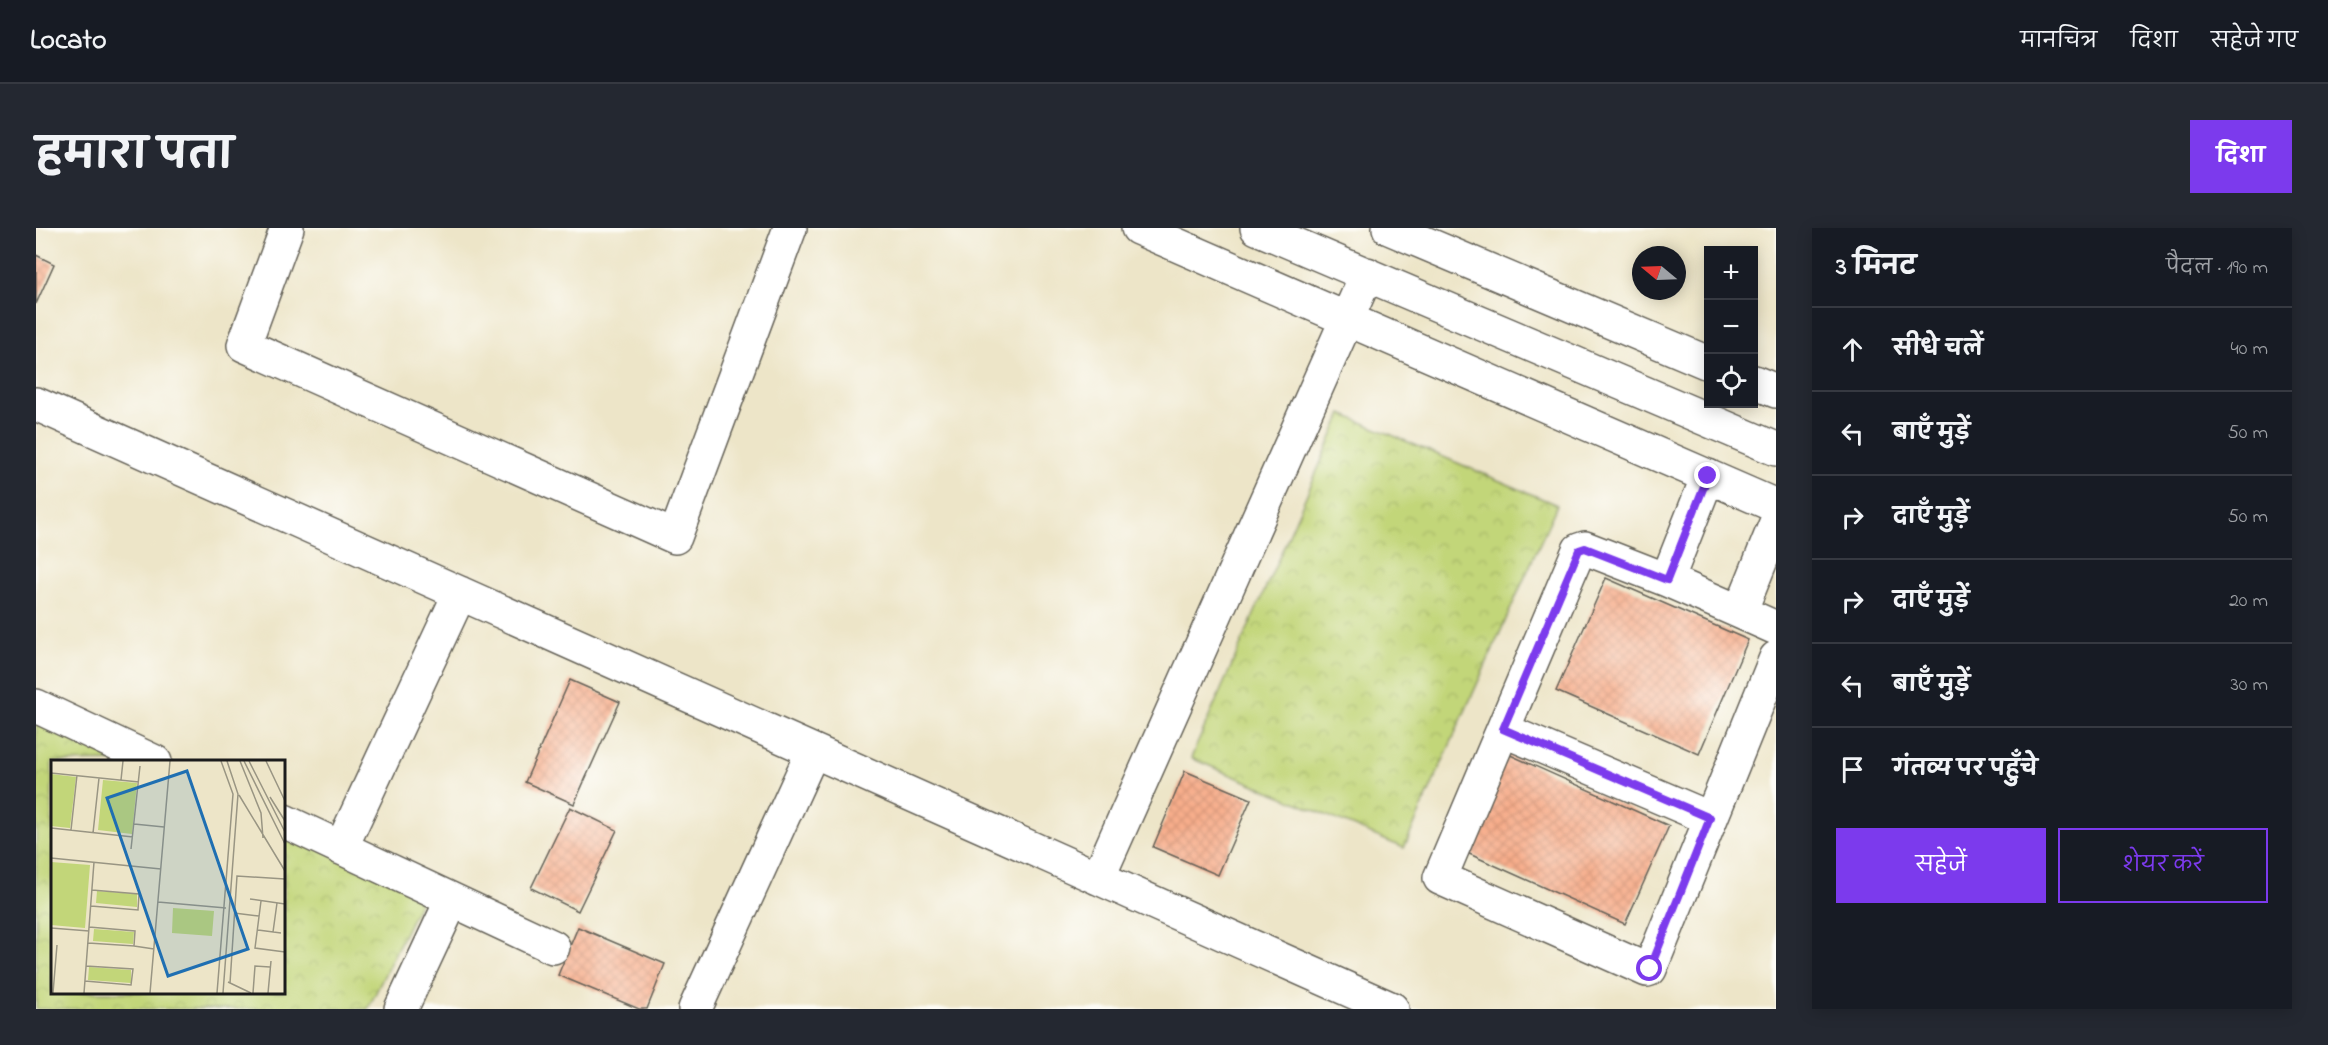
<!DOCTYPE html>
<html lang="hi">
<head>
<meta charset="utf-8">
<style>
	body { margin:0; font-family:"Indie Flower","Playpen Sans Deva",sans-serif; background:#242831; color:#f1f3f6 }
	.controls { position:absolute; right:18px; top:18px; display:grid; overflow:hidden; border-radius:0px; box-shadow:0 3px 15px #0003 }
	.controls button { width:54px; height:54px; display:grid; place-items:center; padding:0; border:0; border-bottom:2px solid #363941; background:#171b24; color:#f1f3f6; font:30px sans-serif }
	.compass { position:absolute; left:1596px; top:18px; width:54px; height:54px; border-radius:50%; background:#171b24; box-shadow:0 3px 15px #0003; rotate:289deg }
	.stop { position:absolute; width:18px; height:18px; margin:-14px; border:4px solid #7c3aed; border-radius:50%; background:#fff }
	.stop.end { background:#7c3aed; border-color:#fff; box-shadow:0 2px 6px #0008 }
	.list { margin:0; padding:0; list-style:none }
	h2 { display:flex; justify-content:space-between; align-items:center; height:78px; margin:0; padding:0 24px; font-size:26px }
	h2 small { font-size:20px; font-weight:400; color:#9ea1a6 }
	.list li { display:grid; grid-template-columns:39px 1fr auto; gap:18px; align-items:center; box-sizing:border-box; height:84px; padding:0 24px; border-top:2px solid #363941 }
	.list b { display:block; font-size:22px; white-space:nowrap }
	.list em { font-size:20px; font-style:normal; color:#9ea1a6 }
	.actions { display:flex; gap:12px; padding:18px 24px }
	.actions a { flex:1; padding:14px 0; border:2px solid #7c3aed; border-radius:0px; text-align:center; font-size:21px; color:#7c3aed }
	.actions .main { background:#7c3aed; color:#fff }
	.icon { flex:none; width:33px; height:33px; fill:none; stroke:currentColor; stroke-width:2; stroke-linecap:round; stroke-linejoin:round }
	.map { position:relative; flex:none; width:1740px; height:781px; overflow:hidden; border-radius:0px }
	header { display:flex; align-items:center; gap:36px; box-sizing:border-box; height:84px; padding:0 30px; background:#171b24; border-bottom:2px solid #363941 }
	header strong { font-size:28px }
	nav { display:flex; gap:33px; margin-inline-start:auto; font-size:21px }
	.intro { display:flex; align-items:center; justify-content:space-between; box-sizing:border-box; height:144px; padding:0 36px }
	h1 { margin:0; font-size:42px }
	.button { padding:15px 27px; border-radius:0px; background:#7c3aed; color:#fff; font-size:21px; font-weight:700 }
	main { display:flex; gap:36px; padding:0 36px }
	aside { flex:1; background:#171b24; border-radius:0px; box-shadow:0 3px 15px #0003 }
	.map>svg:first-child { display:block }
	.park { fill:url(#park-crowns); stroke:#6f794a; stroke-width:1.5 }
	.building { fill:url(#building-cross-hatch) }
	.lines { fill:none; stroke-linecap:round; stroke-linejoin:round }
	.minor-casing { stroke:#656258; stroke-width:36 }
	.minor { stroke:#fff; stroke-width:33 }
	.route { stroke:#7c3aed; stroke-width:8 }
	.inset-road { fill:none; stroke:#999583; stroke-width:1.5 }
	.view { fill:#1f6fb2; fill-opacity:0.15; stroke:#1f6fb2; stroke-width:3 }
	.inset-edge { fill:none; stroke:#1c1c1c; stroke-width:3 }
</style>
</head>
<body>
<header>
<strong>Locato</strong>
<nav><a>मानचित्र</a><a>दिशा</a><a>सहेजे गए</a></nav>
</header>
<div class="intro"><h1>हमारा पता</h1><a class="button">दिशा</a></div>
<main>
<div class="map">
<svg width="1740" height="781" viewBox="0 0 1740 781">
	<defs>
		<pattern id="park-crowns" width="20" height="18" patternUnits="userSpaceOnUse" patternTransform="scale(1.5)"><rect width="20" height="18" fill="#c2d679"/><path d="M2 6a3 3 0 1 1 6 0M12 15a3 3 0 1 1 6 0" fill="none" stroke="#a6b768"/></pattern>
		<pattern id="building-cross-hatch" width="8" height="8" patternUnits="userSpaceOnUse" patternTransform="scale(1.5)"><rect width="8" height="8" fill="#f7ad8b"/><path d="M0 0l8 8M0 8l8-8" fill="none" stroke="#d39477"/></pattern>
	</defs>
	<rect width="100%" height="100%" fill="#fdfcf7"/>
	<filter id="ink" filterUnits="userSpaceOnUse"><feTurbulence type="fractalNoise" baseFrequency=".0167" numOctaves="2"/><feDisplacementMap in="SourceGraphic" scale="12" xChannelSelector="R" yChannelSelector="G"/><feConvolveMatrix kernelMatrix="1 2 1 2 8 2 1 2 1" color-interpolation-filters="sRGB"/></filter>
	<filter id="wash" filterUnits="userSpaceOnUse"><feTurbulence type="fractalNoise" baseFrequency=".008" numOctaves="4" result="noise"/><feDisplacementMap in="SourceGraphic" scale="24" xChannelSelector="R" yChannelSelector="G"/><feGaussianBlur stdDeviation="1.35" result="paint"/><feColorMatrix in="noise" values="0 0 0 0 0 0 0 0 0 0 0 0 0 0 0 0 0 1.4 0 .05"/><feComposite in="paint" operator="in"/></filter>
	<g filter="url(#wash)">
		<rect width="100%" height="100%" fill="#ede5c8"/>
		<path class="park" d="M1306 186 1521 277 1368 620 1155 530Z
			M0 490 95 533 16 534V764H248V603L387 667 332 781H0Z"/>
		<g id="blocks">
			<path class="building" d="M0 27 18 36 0 76Z
				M1570 350 1712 412 1663 526 1520 463Z
				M534 452 584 474 538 576 489 554Z
				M1472 526 1633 598 1589 696 1429 624Z
				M1149 543 1215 571 1182 647 1117 619Z
				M534 579 581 602 542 683 495 660Z
				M542 699 629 736 611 781H603L522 747Z"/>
		</g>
	</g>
	<g filter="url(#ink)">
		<use href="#blocks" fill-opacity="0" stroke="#656258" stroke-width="1.5"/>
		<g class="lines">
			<defs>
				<path id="minor" d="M251 0 208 117 639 309 754 0
					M1102 0 1740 278
					M1221 0 1740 221
					M1353 0 1672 135
					M1718 154 1740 163
					M0 176 1356 781
					M1672 248 1631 352 1549 320 1543 322 1404 650 1611 742 1614 741 1740 430
					M1740 295 1704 384 1740 400
					M1631 352 1704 384
					M0 478 119 534
					M1467 502 1673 590
					M248 593 517 719
					M305 620 424 365
					M1062 650 1331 46
					M365 781 416 672
					M659 781 777 523"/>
			</defs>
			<use href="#minor" class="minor-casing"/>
			<use href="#minor" class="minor"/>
		</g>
	</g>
	<g class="lines" filter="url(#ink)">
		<path class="route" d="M1614 741 1674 590 1467 501 1543 322 1549 320 1631 352 1672 248"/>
	</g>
	<g transform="translate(15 532)">
		<rect width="234" height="234" fill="#ede5c8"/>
		<path d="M0 14 25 17 19 68 0 66ZM52 20 86 23 81 74 47 70ZM0 102 39 105 34 168 0 165ZM46 131 86 134V147L45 143ZM122 148 163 151 161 176 121 173ZM43 169 83 172 82 184 42 181ZM38 207 80 210V223L37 220Z" fill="#c2d679"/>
		<path class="inset-road" d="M189 1 210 53 212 78M193 1 234 84M198 1 234 72M215 1 234 41M0 13 88 22M70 20 72 1M188 35 234 111M219 37 234 61M83 64 113 67M0 68 82 77M20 70 26 15M42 73 48 18M80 89 89 6M0 98 110 109M199 139 234 144M210 141 204 188 234 192M107 142 175 148M40 146 87 150 88 134 41 130M183 153 208 156M0 168 38 171M207 170 230 173M222 172 226 143M37 183 83 186 84 171 38 167M83 186 103 189M34 221 80 225 82 209 35 206M177 222 200 233M179 223 186 116 234 119M2 233 6 185M33 233 43 102M99 233 119 1M166 233 182 34 170 1M172 233 187 34 176 1M202 233 204 206 219 207M217 233 220 201"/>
		<path class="view" d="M136 11 197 189 117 216 56 38Z"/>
		<rect width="234" height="234" class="inset-edge"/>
	</g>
</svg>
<div class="controls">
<button>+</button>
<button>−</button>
<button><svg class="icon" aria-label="locate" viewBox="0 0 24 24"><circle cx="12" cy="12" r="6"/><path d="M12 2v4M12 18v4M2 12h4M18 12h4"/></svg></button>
</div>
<svg class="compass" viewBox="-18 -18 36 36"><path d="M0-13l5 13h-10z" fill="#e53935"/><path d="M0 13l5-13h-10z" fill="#9ea1a6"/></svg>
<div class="stop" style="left:1614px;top:741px"></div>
<div class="stop end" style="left:1672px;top:248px"></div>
</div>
<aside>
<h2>3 मिनट<small>पैदल · 190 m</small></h2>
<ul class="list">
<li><svg class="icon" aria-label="ahead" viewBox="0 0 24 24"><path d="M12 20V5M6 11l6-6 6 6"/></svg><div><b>सीधे चलें</b></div><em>40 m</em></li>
<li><svg class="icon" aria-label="left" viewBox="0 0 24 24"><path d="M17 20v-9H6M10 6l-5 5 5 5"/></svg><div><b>बाएँ मुड़ें</b></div><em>50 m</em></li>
<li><svg class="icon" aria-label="right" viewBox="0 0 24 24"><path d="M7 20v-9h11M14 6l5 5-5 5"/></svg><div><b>दाएँ मुड़ें</b></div><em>50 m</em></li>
<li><svg class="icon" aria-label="right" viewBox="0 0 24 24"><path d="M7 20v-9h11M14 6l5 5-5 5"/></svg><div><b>दाएँ मुड़ें</b></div><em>20 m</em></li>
<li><svg class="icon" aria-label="left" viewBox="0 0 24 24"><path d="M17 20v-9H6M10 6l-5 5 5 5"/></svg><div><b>बाएँ मुड़ें</b></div><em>30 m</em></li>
<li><svg class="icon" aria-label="arrive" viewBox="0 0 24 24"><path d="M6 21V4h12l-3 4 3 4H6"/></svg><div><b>गंतव्य पर पहुँचे</b></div></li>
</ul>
<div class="actions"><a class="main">सहेजें</a><a>शेयर करें</a></div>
</aside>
</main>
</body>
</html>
